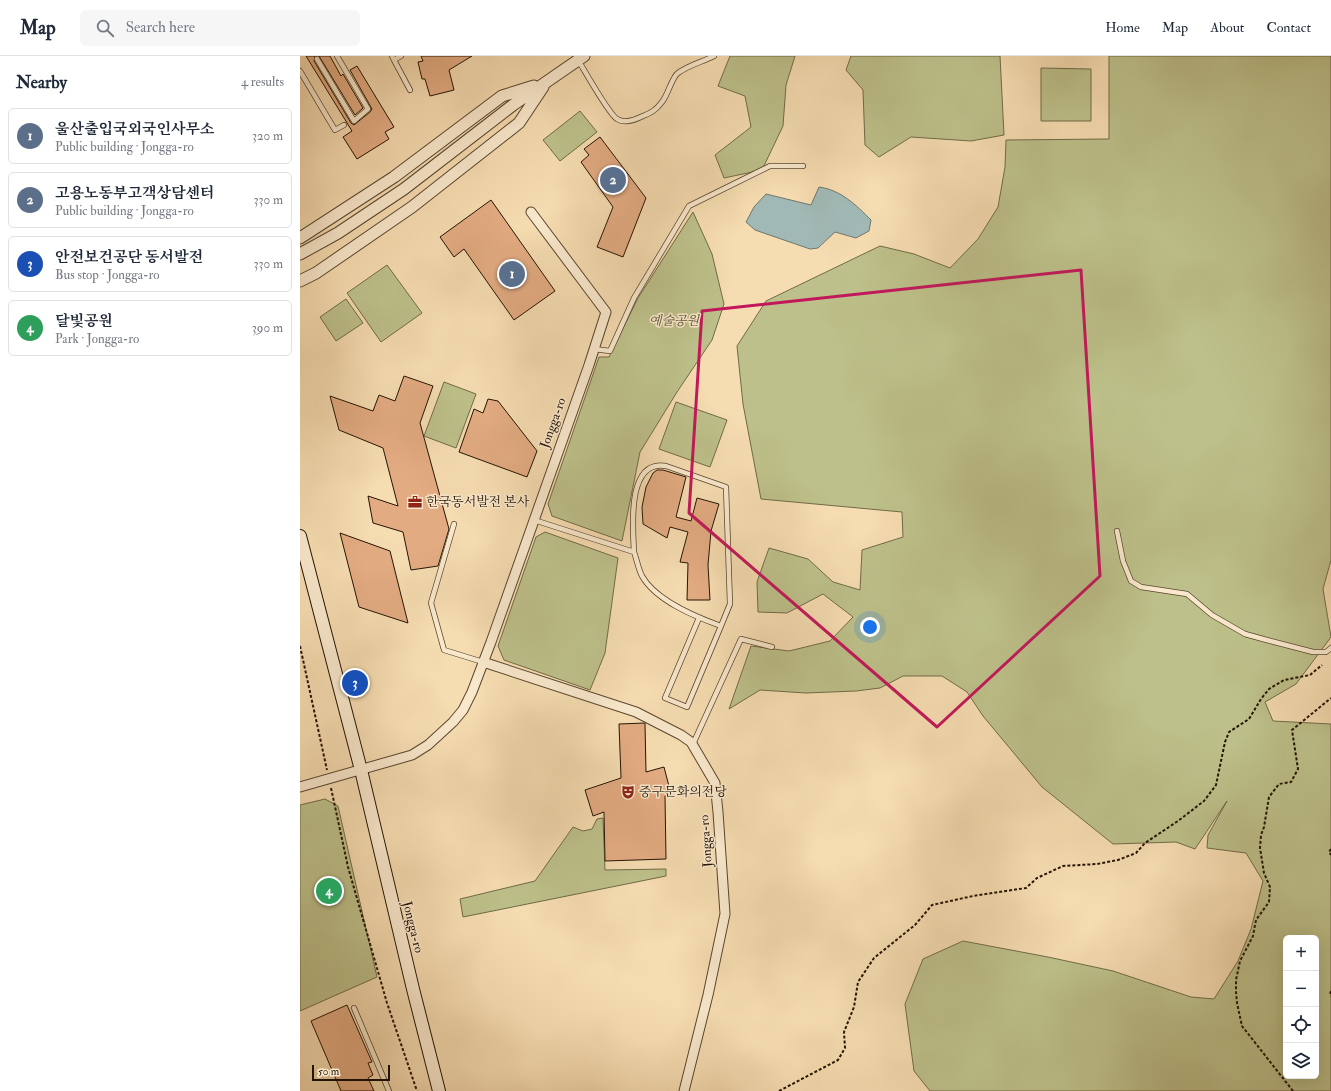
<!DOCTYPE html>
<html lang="en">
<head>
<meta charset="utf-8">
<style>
	body { margin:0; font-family:"IM FELL Double Pica","Noto Serif KR",serif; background:#f6f6f7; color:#1f2937 }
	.controls { position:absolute; right:12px; bottom:12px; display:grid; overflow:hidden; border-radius:6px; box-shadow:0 4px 16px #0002 }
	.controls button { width:36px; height:36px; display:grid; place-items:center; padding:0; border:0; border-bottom:1px solid #e0e1e3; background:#fff; color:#1f2937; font:20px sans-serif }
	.scale { position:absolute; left:12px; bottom:10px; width:78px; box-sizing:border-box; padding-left:4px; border:2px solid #241404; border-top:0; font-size:11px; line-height:14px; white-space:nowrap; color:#241404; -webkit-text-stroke:3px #f9e8cc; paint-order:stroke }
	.you { position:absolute; left:570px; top:571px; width:14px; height:14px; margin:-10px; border:3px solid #fff; border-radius:50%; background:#1a73e8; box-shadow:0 0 0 6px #1a73e833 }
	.badge { display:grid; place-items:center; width:26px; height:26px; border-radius:50%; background:#8f2418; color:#fff; font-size:13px; font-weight:700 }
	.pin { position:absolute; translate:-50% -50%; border:2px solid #fff; box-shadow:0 1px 4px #0006 }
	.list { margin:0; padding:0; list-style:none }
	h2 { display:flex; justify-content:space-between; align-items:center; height:52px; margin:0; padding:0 16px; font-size:17px }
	h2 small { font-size:13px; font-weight:400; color:#747a83 }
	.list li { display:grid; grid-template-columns:26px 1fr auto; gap:12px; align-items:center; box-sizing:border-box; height:56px; margin:0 8px 8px; padding:0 8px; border:1px solid #e0e1e3; border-radius:6px }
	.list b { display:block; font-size:15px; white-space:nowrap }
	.list p { margin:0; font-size:13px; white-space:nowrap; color:#747a83 }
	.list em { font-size:13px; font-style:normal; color:#747a83 }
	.icon { flex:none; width:22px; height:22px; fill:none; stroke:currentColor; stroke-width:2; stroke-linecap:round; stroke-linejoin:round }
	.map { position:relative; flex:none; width:1031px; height:1035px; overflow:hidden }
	header { display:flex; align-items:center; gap:24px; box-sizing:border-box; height:56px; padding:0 20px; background:#fff; border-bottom:1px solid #e0e1e3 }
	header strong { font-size:19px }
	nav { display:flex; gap:22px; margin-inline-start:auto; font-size:14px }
	.search { width:280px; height:36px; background:#f6f6f7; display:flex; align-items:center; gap:10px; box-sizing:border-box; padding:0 14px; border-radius:6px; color:#747a83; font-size:15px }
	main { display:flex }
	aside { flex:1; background:#fff }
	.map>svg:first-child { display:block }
	.green { fill:#bdc08a; stroke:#706a47; fill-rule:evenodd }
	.water { fill:#a1b9b6; stroke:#6f776f }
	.building { fill:#e3ab82; stroke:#241404 }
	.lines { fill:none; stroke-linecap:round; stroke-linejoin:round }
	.service-casing { stroke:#58462f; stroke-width:6 }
	.minor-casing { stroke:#58462f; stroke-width:11 }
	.tertiary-casing { stroke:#58462f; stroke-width:13 }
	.secondary-casing { stroke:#241404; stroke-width:14 }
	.path { stroke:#241404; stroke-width:2; stroke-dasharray:3 2; stroke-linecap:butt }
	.service { stroke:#f9e8cc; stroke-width:4.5 }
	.minor { stroke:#f9e8cc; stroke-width:9 }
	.tertiary { stroke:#f9e8cc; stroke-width:11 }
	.secondary { stroke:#f9e8cc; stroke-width:12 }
	.marked { fill:none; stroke:#c2185b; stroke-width:3; stroke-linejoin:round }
	.labels { text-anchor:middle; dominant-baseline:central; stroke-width:3; stroke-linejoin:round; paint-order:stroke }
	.park-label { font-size:13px; font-style:italic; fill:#5a5033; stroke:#f9e8cc }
	.street-label { font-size:13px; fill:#241404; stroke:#f9e8cc }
	.poi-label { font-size:13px; fill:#241404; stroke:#f9e8cc; text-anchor:start }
</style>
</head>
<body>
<header>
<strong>Map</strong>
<div class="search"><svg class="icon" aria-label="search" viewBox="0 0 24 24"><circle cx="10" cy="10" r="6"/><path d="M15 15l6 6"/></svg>Search here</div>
<nav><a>Home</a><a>Map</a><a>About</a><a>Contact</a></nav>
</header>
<main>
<aside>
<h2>Nearby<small>4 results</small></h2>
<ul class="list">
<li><span class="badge" style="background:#5c6f8a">1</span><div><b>울산출입국외국인사무소</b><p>Public building · Jongga-ro</p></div><em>320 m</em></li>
<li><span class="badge" style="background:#5c6f8a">2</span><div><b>고용노동부고객상담센터</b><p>Public building · Jongga-ro</p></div><em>330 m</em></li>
<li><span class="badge" style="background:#1a4fb4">3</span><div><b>안전보건공단 동서발전</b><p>Bus stop · Jongga-ro</p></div><em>330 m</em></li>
<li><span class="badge" style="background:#2e9e5b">4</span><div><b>달빛공원</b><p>Park · Jongga-ro</p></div><em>390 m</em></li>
</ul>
</aside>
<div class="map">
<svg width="1031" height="1035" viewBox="0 0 1031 1035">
	<rect width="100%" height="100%" fill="#f6dcb1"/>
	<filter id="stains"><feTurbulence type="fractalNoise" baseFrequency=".005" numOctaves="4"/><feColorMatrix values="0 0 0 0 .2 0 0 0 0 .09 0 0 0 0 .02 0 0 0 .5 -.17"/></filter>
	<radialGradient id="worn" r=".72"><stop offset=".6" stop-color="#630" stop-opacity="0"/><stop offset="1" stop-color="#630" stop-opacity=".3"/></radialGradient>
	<path class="green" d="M430 0H495L486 29 483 70 462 114 424 122 415 99 451 71 445 40 418 30Z
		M551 0H700L704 79 671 85 611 81 579 101 565 89 563 34 546 14Z
		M809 0H1031V504L1023 533 1031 581 996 628 965 646 973 665 1031 668V1035H630L614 1015 605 948 623 903 663 885 748 901 813 915 891 941 914 943 938 905 951 873 963 825 946 797 907 792 908 779 927 745 895 793 876 786 813 788 742 731 683 660 667 636 642 620H603L580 632 556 635 506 637 460 634 429 653 451 590 489 595 530 585 553 561 523 538 487 557 458 556 457 526 469 492 508 503 533 526 560 534 562 494 603 481 602 456 461 443 443 348 437 290 466 245 580 190 614 198 650 212 678 183 698 151 705 111 706 84 809 83ZM986 882H1016V1020H986Z
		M741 12 791 13V65H741Z
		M280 55 297 76 260 105 243 84Z
		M393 156 412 198 424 248 412 284 377 336 340 396 322 485 252 460 248 448 299 301H309L338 242Z
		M87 209 122 257 81 286 47 237Z
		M46 243 63 267 36 285 20 261Z
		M144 326 176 338 156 392 124 380Z
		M376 346 427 364 410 411 359 393Z
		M245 476 318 502 305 597 290 634 204 604 198 590 236 481Z
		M25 743 38 750 77 921 0 955V749Z
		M303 762 305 814 366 813V820L163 861 160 843 235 825 273 771 283 775 292 773 297 763Z"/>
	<path class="water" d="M519 131C541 134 556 149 571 164L569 175 556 182 535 176 518 192 510 193 455 174 446 166 454 151 466 138 511 149Z"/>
	<path class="building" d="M6 0H15L14 5 51 67 54 69 70 56 72 53 50 14 57 10 94 71 85 76 89 83 57 103 43 81 52 75Z
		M19 0H30L41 20 43 18 63 52 55 59Z
		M121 0H172L149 14 154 34 130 40 125 23H122L118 6 123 5Z
		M300 81 346 142 323 201 297 191 313 151 281 106 289 99 284 93Z
		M191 144 255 235 214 264 164 193 154 201 140 181Z
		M104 320 133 330 120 367 149 473 138 510 111 514 103 476 73 467 68 440 98 450 83 392 39 374 30 340 73 355 79 339 95 345Z
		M188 343 198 345 237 395 227 421 159 396 174 353 183 357Z
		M357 414H363L386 421 376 461 391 465 397 442 419 448 411 475 408 509 410 544H387L388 507 380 506 388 476 370 471 367 482 343 468 342 451 346 431 353 417Z
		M40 477 90 495 108 567 59 551Z
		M345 667 346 716 364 711 371 738 365 740 366 803 305 805 304 756 293 760 285 734 321 722 319 668Z
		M47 949 72 1006 68 1007 73 1019 68 1022 74 1035H41L11 965Z"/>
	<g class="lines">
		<defs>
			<path id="service" d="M92 0 94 4 101 0
				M17 3 54 65 68 53 37 0
				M94 4 110 34
				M278 4C285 15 308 57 317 63 325 68 335 64 343 60 351 57 356 54 362 46 368 39 372 21 378 17 389 9 402 6 414 0
				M0 15 35 74 44 69
				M294 293 310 295 334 242 389 150 470 110H503
				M234 464 334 496C337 504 338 512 342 520 356 545 396 561 421 570L430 548 426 431 366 410C326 403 333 473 334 496
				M154 468 131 547 144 594 183 606
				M817 475 823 505 831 525 841 531 887 538 912 559 945 578 963 583 1013 596H1026L1031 592
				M399 562 365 642 387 651 421 570
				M393 688 441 583 472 591
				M54 952 89 1035"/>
			<path id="minor" d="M183 606 336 656 381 679 391 686 415 727 418 756 425 858 408 939 384 1035
				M0 731 112 699 128 689 153 666 163 654 172 636 191 586 289 309 306 256 231 156"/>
			<path id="tertiary" d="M0 182 94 121 202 40 234 30
				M0 198 38 177 104 133 213 49 284 0
				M0 225 16 217 112 151 219 67 243 31"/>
			<path id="secondary" d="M0 480 61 714 113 933 139 1035"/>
		</defs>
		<use href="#service" class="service-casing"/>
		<use href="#minor" class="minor-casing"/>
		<use href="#tertiary" class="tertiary-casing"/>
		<use href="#secondary" class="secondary-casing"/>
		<path class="path" d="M0 590 27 714
			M31 732 48 811 87 947 117 1035
			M1031 793 1029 796 1031 799
			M1031 935 1030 938 1031 940
			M479 1035 538 1004 545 992 544 976 554 951 558 926 574 902 615 869 632 849 673 840 726 832 737 822 763 810 797 808 818 804 836 797 845 787 878 765 904 745 916 729 925 686 929 676 949 663 961 643 969 633 984 624 1010 619 1022 609
			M993 1035 942 970 937 947 936 936V924L940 905 953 880 956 864 969 846 970 831 964 817 960 792 961 779 964 771 969 741 979 728 991 726 998 713 992 674 1031 642"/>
		<use href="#service" class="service"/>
		<use href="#minor" class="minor"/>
		<use href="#tertiary" class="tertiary"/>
		<use href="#secondary" class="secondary"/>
	</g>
	<path class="marked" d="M781 214 800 520 637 671 389 457 402 255Z"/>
	<defs>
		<symbol id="office-bare" viewBox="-9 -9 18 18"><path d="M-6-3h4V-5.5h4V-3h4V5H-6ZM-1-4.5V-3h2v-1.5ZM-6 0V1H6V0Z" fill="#8f2418" stroke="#f9e8cc" stroke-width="2.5" paint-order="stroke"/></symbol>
		<symbol id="theatre-bare" viewBox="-9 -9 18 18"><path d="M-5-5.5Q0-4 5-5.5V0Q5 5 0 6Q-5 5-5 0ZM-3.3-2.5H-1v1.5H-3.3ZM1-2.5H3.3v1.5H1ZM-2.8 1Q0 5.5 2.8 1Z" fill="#8f2418" stroke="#f9e8cc" stroke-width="2.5" paint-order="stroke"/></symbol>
	</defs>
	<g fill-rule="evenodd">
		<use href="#office-bare" x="105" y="436" width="20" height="20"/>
		<use href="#theatre-bare" x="318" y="726" width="20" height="20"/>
	</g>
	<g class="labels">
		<g class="park-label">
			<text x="374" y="265">예술공원</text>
		</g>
		<g class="street-label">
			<text transform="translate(253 367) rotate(-70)">Jongga-ro</text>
			<text transform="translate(406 785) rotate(-94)">Jongga-ro</text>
			<text transform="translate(113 871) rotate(76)">Jongga-ro</text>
		</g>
		<g class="poi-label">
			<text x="126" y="446">한국동서발전 본사</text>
			<text x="339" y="736">중구문화의전당</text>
		</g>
	</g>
	<rect width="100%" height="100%" filter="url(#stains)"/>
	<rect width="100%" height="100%" fill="url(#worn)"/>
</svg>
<div class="controls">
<button>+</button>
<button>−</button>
<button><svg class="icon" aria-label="locate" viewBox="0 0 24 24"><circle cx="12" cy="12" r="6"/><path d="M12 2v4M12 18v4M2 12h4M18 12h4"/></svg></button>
<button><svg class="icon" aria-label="layers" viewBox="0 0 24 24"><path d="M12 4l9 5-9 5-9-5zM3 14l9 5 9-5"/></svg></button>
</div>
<div class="scale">50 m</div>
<div class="you"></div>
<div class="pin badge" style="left:212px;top:218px;background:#5c6f8a">1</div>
<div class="pin badge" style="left:313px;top:124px;background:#5c6f8a">2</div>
<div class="pin badge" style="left:55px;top:627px;background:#1a4fb4">3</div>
<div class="pin badge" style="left:29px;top:835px;background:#2e9e5b">4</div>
</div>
</main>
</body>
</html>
